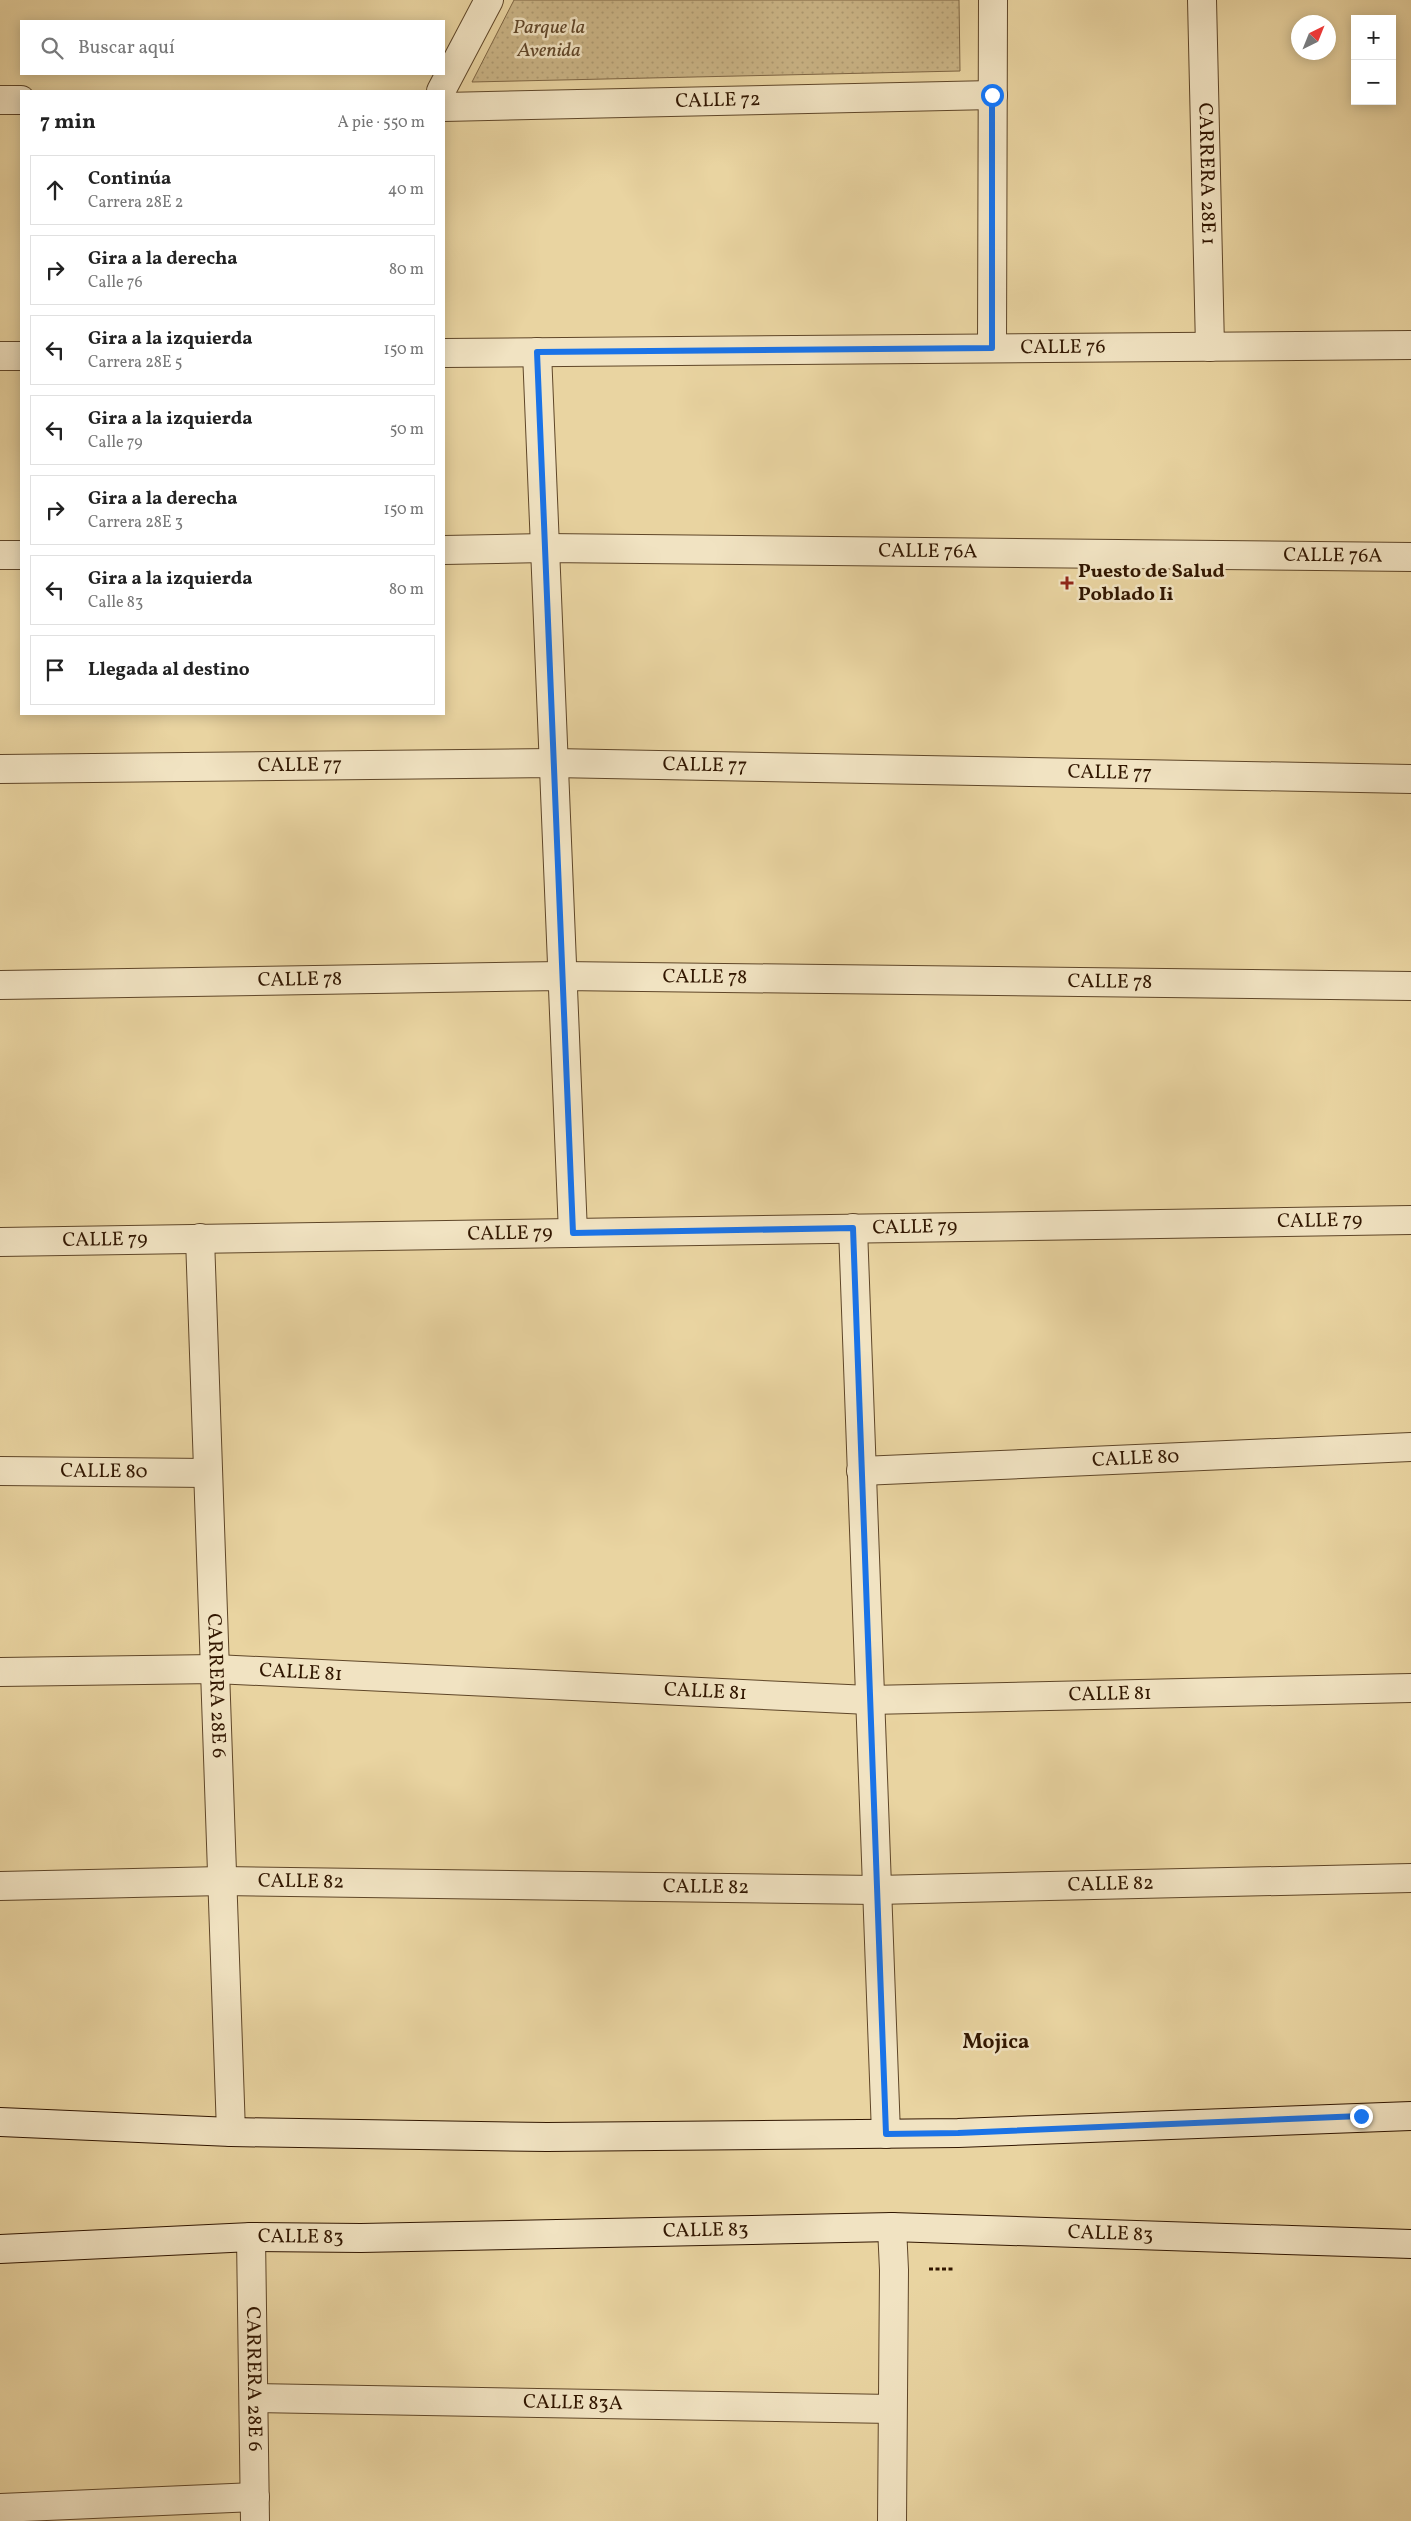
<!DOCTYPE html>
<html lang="es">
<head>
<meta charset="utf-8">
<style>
	body { margin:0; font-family:Vollkorn,serif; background:#f2f2f2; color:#222 }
	.controls { position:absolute; right:15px; top:15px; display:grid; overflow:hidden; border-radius:0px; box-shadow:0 2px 12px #0003 }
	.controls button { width:45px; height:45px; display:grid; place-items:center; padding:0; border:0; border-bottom:1px solid #e0e0e0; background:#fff; color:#222; font:25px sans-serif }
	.compass { position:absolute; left:1291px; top:15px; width:45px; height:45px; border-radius:50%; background:#fff; box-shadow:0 2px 12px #0003; rotate:43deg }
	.stop { position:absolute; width:15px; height:15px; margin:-11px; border:4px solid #1a73e8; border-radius:50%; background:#fff }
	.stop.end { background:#1a73e8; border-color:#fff; box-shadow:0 1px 5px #0008 }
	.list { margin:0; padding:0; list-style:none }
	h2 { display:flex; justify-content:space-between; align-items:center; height:65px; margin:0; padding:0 20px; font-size:21px }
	h2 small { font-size:16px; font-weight:400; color:#767676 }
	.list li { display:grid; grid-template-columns:32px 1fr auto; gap:15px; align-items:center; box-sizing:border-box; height:70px; margin:0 10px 10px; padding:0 10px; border:1px solid #e0e0e0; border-radius:0px }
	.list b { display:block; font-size:19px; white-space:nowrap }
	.list p { margin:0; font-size:16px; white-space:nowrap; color:#767676 }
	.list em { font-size:16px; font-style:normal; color:#767676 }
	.icon { flex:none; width:28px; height:28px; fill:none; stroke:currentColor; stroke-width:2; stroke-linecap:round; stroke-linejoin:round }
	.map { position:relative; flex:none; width:1411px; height:2521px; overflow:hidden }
	.search { position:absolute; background:#fff; box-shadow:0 2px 12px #0003; left:20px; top:20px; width:425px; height:55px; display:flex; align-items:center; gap:12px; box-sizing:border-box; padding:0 18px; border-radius:0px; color:#767676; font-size:19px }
	.panel { position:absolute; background:#fff; box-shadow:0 2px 12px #0003; left:20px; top:90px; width:425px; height:625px; border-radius:0px }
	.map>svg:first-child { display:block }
	.park { fill:url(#park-dots); stroke:#7e6543 }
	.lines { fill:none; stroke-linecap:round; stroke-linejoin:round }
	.minor-casing { stroke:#5f4628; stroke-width:30 }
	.secondary-casing { stroke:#311600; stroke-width:30 }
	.path { stroke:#311600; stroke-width:3; stroke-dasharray:4 2.5; stroke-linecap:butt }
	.minor { stroke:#f1e3c2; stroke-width:28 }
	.secondary { stroke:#f1e3c2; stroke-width:28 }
	.route { stroke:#1a73e8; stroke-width:6 }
	.poi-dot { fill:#8f2418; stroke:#f1e3c2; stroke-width:2 }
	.labels { text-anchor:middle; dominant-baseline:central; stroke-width:5; stroke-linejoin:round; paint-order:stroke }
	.park-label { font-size:20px; font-style:italic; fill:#5f4528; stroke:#f1e3c2 }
	.street-label { font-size:20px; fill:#311600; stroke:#f1e3c2 }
	.poi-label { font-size:20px; font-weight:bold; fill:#311600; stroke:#f1e3c2; text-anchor:start }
	.neighbourhood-label { font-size:21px; font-weight:bold; fill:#311600; stroke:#f1e3c2 }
</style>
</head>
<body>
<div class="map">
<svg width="1411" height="2521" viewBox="0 0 1411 2521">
	<defs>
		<pattern id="park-dots" width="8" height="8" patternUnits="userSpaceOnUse" patternTransform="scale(1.25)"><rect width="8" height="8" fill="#cab486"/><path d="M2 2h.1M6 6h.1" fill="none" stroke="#ae9a72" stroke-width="1.8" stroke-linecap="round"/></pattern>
	</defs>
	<rect width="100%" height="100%" fill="#e9d4a1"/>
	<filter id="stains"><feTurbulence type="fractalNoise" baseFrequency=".004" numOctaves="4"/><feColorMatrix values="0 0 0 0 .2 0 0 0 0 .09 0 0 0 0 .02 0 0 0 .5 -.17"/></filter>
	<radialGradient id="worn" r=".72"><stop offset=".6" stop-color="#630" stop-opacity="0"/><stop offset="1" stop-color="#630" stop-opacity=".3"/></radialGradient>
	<path class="park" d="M514 0H959L960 71 472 82Z"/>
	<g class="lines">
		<defs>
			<g id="minor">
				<path id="s1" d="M1202 0 1210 347"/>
				<path d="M441 91 489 0"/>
				<path d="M0 100H21"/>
				<path id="s2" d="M444 107 993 95"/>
				<path d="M992 348 993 0"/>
				<path d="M537 352 573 1233"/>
				<path id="s3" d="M444 353 1411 345"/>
				<path d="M0 356H21"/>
				<path id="s4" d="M444 550 545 548 1411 557"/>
				<path d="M0 555H21"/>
				<path id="s5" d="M0 769 553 763 1411 779"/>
				<path id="s6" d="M0 985 562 976 1411 986"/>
				<path d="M853 1228 886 2134"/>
				<path id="s7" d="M200 1238 231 2132"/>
				<path id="s8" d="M0 1242 1411 1220"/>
				<path id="s9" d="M0 1471 208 1473"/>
				<path id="s10" d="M861 1471 1411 1447"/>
				<path id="s11" d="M0 1672 215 1669 869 1700 1411 1688"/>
				<path id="s12" d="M0 1886 222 1881 876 1890 1411 1878"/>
				<path d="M892 2227 894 2270 892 2521"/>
				<path id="s13" d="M251 2237 255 2521"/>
				<path id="s14" d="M254 2398 892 2409"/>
				<path d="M0 2508 255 2497"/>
			</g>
			<g id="secondary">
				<path d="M0 2122 231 2132 547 2137 958 2133 1411 2116"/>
				<path id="s15" d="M0 2249 251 2237 361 2238 892 2227 1411 2244"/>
			</g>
		</defs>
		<use href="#minor" class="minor-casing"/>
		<use href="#secondary" class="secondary-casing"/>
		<path class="path" d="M929 2269H954"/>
		<use href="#minor" class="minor"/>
		<use href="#secondary" class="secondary"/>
	</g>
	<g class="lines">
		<path class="route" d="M992 95V348L537 352 573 1233 853 1228 886 2134 958 2133 1361 2116"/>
	</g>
	<path class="poi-dot" d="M1064.5 575.5h5v5h5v5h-5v5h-5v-5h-5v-5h5z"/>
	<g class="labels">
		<g class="park-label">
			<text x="549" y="28">Parque la<tspan x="549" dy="23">Avenida</tspan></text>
		</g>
		<g class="street-label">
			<text stroke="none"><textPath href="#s2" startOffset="274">CALLE 72</textPath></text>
			<text stroke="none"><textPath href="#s1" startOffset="174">CARRERA 28E 1</textPath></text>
			<text stroke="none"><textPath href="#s3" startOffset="619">CALLE 76</textPath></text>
			<text stroke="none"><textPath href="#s4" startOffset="484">CALLE 76A</textPath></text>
			<text stroke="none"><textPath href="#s4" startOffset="889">CALLE 76A</textPath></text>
			<text stroke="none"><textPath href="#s5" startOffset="300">CALLE 77</textPath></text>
			<text stroke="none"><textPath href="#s5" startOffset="705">CALLE 77</textPath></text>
			<text stroke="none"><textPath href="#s5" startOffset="1110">CALLE 77</textPath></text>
			<text stroke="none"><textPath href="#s6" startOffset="705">CALLE 78</textPath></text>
			<text stroke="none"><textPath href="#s6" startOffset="300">CALLE 78</textPath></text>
			<text stroke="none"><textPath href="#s6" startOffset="1110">CALLE 78</textPath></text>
			<text stroke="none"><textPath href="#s8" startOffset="1320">CALLE 79</textPath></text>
			<text stroke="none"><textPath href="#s8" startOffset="915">CALLE 79</textPath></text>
			<text stroke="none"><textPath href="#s8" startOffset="510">CALLE 79</textPath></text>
			<text stroke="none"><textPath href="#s8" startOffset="105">CALLE 79</textPath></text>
			<text stroke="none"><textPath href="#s10" startOffset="275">CALLE 80</textPath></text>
			<text stroke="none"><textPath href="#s9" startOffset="104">CALLE 80</textPath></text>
			<text stroke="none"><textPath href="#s11" startOffset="301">CALLE 81</textPath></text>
			<text stroke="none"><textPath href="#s7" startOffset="448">CARRERA 28E 6</textPath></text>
			<text stroke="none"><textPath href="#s11" startOffset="706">CALLE 81</textPath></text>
			<text stroke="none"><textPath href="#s11" startOffset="1111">CALLE 81</textPath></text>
			<text stroke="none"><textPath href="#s12" startOffset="301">CALLE 82</textPath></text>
			<text stroke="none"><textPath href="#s12" startOffset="1111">CALLE 82</textPath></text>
			<text stroke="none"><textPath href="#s12" startOffset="706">CALLE 82</textPath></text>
			<text stroke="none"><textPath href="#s15" startOffset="706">CALLE 83</textPath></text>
			<text stroke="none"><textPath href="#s15" startOffset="1111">CALLE 83</textPath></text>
			<text stroke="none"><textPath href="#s15" startOffset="301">CALLE 83</textPath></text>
			<text stroke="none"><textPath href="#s13" startOffset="142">CARRERA 28E 6</textPath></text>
			<text stroke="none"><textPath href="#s14" startOffset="319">CALLE 83A</textPath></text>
		</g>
		<g class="poi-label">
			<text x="1078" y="572">Puesto de Salud<tspan x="1078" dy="23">Poblado Ii</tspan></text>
		</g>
		<g class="neighbourhood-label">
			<text x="996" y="2042">Mojica</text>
		</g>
	</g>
	<rect width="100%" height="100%" filter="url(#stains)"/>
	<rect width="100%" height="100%" fill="url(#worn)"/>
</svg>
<div class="controls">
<button>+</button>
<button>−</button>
</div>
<svg class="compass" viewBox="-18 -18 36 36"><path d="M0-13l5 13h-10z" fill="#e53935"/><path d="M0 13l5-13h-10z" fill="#767676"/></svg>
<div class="stop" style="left:992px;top:95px"></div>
<div class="stop end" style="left:1361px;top:2116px"></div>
<div class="search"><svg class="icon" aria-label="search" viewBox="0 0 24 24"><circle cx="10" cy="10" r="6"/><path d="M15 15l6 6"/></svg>Buscar aquí</div>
<section class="panel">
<h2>7 min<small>A pie · 550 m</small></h2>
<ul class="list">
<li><svg class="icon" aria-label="ahead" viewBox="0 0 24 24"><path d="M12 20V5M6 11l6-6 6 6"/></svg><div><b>Continúa</b><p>Carrera 28E 2</p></div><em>40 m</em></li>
<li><svg class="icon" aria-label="right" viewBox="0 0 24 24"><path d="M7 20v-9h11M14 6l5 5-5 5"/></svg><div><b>Gira a la derecha</b><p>Calle 76</p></div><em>80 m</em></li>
<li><svg class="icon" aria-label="left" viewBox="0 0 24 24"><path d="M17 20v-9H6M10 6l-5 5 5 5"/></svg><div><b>Gira a la izquierda</b><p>Carrera 28E 5</p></div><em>150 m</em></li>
<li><svg class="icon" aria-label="left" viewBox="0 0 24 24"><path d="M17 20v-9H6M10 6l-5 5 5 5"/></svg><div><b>Gira a la izquierda</b><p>Calle 79</p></div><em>50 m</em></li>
<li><svg class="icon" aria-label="right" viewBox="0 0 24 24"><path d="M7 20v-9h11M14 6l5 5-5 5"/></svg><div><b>Gira a la derecha</b><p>Carrera 28E 3</p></div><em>150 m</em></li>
<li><svg class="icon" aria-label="left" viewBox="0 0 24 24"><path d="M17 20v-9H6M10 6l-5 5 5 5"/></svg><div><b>Gira a la izquierda</b><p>Calle 83</p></div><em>80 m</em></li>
<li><svg class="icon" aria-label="arrive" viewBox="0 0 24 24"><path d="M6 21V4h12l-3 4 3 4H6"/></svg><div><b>Llegada al destino</b></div></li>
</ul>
</section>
</div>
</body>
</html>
